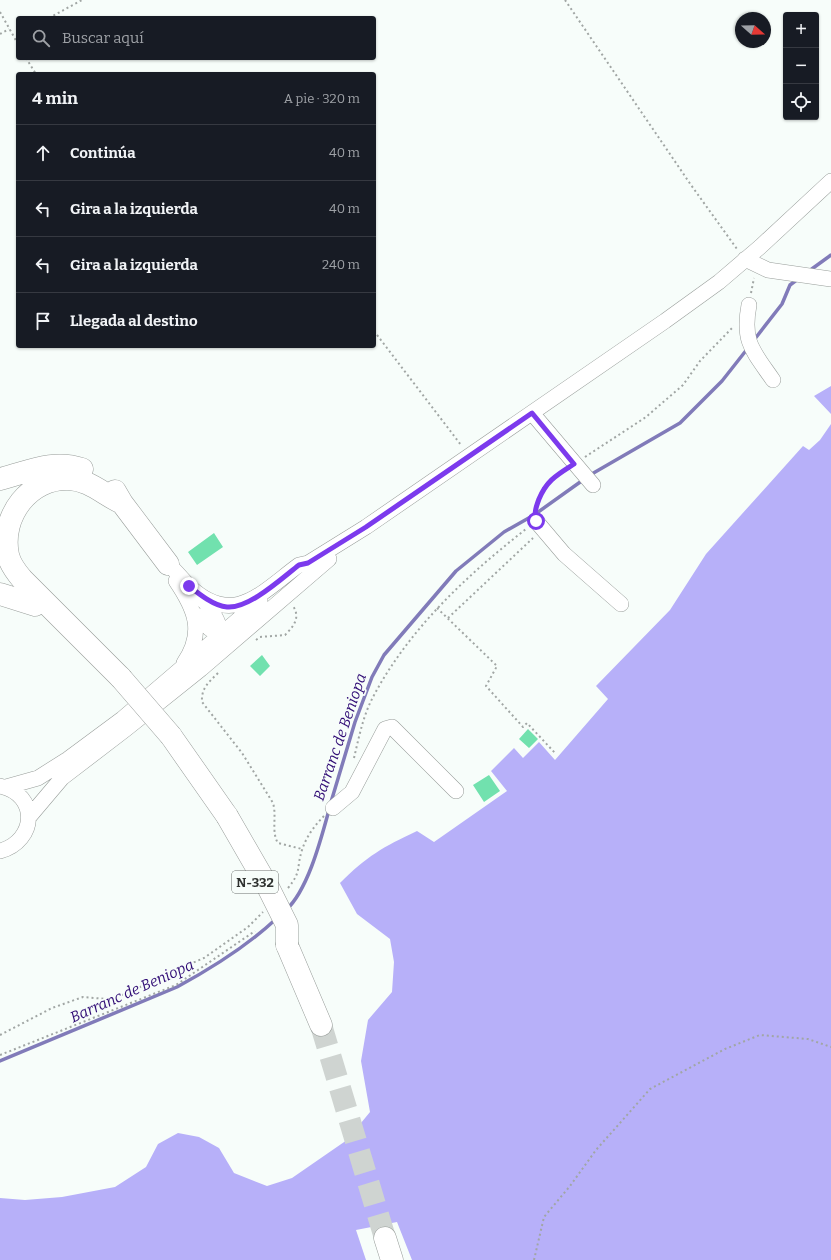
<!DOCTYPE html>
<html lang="es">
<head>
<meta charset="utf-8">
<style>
	body { margin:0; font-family:Bitter,serif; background:#20242c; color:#f1f3f6 }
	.controls { position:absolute; right:12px; top:12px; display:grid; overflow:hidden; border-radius:4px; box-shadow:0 1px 3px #0004 }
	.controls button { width:36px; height:36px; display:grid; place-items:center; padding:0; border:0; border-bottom:1px solid #363941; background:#171b24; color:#f1f3f6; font:20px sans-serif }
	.compass { position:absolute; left:735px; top:12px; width:36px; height:36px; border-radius:50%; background:#171b24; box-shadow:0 1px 3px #0004; rotate:110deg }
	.stop { position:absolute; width:12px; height:12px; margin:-9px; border:3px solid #7c3aed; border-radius:50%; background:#fff }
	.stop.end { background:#7c3aed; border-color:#fff; box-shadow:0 1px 4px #0008 }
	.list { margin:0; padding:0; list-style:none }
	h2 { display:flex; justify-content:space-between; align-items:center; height:52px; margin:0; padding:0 16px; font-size:17px }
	h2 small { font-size:13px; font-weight:400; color:#9ea1a6 }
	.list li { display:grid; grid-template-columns:26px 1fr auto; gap:12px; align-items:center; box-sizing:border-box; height:56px; padding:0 16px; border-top:1px solid #363941 }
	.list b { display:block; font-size:15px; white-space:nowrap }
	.list em { font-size:13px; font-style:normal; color:#9ea1a6 }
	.icon { flex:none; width:22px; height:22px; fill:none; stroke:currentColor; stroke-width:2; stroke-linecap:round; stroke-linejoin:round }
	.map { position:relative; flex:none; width:831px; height:1260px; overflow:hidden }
	.search { position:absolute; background:#171b24; box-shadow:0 1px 3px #0004; left:16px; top:16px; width:360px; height:44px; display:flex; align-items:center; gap:10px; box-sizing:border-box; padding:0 14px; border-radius:4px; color:#9ea1a6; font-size:15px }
	.panel { position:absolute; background:#171b24; box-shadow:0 1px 3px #0004; left:16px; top:72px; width:360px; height:276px; border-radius:4px }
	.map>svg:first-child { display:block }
	.forest { fill:#b7b0f9 }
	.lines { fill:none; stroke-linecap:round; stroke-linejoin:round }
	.stream { stroke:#817bb9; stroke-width:3.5 }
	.building { fill:#71e1ae }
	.highway-tunnel { stroke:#cfd4d1; stroke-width:22; stroke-dasharray:22 11; stroke-linecap:butt }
	.minor-casing { stroke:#989d9a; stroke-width:16 }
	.highway-casing { stroke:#989d9a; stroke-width:23 }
	.path { stroke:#a1a6a4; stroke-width:2; stroke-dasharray:2 3; stroke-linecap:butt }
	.minor { stroke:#fff; stroke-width:15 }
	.highway { stroke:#fff; stroke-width:22 }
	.highway-bridge-casing { stroke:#989d9a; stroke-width:23; stroke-linecap:butt }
	.highway-bridge { stroke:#fff; stroke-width:22 }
	.route { stroke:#7c3aed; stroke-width:5 }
	.labels { text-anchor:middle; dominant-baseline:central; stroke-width:3.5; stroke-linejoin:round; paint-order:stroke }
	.shield { fill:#f7fdfa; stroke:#6a6e6c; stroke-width:1 }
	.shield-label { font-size:13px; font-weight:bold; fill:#2e312f }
	.water-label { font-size:15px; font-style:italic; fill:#300c75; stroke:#f7fdfa }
</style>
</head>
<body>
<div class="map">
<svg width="831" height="1260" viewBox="0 0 831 1260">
	<rect width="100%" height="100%" fill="#f7fdfa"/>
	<path class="forest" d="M831 386V414L814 396Z
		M831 424V1260H412L397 1222 356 1230 366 1260H0V1198L25 1200 62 1197 115 1187 146 1167 158 1144 178 1133 199 1137 219 1148 234 1173 267 1186 292 1178 347 1140 370 1112 361 1061 368 1020 392 992 394 962 390 939 357 914 340 883C367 856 383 847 417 831L434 842 507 791 491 771 514 748 523 758 539 742 555 760 608 699 596 686 670 610 706 554 803 446 809 450 820 440Z"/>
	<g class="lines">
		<path class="stream" d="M809 271 831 255
			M754 340 782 304 790 285 798 279
			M590 475 680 423 722 381 748 348
			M331 802 355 722 372 677 384 655 456 571 504 532 534 515 583 480
			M286 910C308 890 321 839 329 810
			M0 1061 177 987C212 968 246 947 276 919"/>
	</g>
	<path class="building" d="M214 533 223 547 197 565 188 552Z
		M262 655 270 666 260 676 250 666Z
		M528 729 538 739 529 748 519 739Z
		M489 775 500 791 484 802 473 785Z"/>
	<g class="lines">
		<path class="highway-tunnel" d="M321 1025 385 1238"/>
		<defs>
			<path id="minor" d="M745 259 768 270 831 279
				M749 305C742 342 753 351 773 380
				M532 413 593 485
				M536 521 564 554 621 604
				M168 564C176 571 182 579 189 586 233 628 261 593 299 565L308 563 366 527 665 321 719 282 760 247 831 181
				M176 581C195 609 205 632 184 663
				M201 597C212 611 224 625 219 643
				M195 614C205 625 212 633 227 638L228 636
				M0 786C39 794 37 841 0 851
				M6 787 38 778 68 759 122 719 260 601
				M333 808 352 792 385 729 392 727 456 791
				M29 817 62 778 126 729 201 669 329 559"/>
			<path id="highway" d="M0 479C28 472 53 459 82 469
				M115 491 122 503 168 564
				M0 594 35 605
				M121 678 22 579C16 572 10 564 8 555 0 516 30 477 69 479 90 480 104 495 122 503
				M171 736 227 816
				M287 945 321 1025
				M385 1238 392 1260"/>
		</defs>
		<use href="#minor" class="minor-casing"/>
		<use href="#highway" class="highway-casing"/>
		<path class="path" d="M565 0 691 185 737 249
			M0 12 18 44
			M49 18 82 0
			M0 34 9 29
			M26 58 36 74
			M751 293 754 278
			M374 331 461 445
			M585 457 646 417 683 385 700 361 734 326
			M536 508 544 486 565 470
			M437 608 497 666 486 686 523 727 527 723 555 753
			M448 618 533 538
			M256 640 260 637 285 635C293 627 301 618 293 606
			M218 673C209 682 201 688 202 702L242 753 273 803C277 816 271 832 278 843L302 849
			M354 758C359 737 363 716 373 697 409 629 466 576 526 529
			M288 888C302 871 296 869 302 850 306 837 315 825 324 816
			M0 1035 52 1008 83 997 106 999 126 994 160 977 204 958 248 927 263 912
			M0 1055 176 985 255 931
			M534 1260 544 1217 570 1186 596 1150 650 1089 725 1049 760 1035 808 1039 831 1047"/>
		<use href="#minor" class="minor"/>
		<use href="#highway" class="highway"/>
		<defs>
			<path id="highway-bridge" d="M121 678 171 736
				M227 816 268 887 287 925V945"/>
		</defs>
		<use href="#highway-bridge" class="highway-bridge-casing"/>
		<use href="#highway-bridge" class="highway-bridge"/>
	</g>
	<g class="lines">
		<path class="route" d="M189 586C199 594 214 606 227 607 249 609 282 578 299 565L308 563 366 527 532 413 574 464C557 475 547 480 539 499 536 507 534 513 536 521"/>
	</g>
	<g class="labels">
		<rect class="shield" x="232" y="871" width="46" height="22" rx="3"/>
		<g class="shield-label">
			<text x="255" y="882">N-332</text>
		</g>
		<g class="water-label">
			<text transform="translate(340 737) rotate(-71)">Barranc de Beniopa</text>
			<text transform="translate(132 991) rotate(-24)">Barranc de Beniopa</text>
		</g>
	</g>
</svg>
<div class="controls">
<button>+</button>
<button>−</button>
<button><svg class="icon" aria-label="locate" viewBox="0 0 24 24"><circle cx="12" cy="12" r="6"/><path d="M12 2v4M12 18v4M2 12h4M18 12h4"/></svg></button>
</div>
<svg class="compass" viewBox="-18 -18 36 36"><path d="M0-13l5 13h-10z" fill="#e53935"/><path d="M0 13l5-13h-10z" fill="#9ea1a6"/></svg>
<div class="stop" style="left:536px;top:521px"></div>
<div class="stop end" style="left:189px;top:586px"></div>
<div class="search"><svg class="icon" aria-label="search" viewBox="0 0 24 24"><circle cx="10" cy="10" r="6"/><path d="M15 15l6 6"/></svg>Buscar aquí</div>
<section class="panel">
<h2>4 min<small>A pie · 320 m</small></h2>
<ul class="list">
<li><svg class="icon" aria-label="ahead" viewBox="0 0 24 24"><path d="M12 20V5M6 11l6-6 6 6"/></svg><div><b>Continúa</b></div><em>40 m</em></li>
<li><svg class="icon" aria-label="left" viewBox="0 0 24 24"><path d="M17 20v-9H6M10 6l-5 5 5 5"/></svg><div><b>Gira a la izquierda</b></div><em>40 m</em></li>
<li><svg class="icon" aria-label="left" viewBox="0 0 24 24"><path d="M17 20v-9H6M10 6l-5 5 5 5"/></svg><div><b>Gira a la izquierda</b></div><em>240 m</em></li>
<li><svg class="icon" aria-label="arrive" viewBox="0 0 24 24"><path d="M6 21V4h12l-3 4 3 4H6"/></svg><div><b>Llegada al destino</b></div></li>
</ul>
</section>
</div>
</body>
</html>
